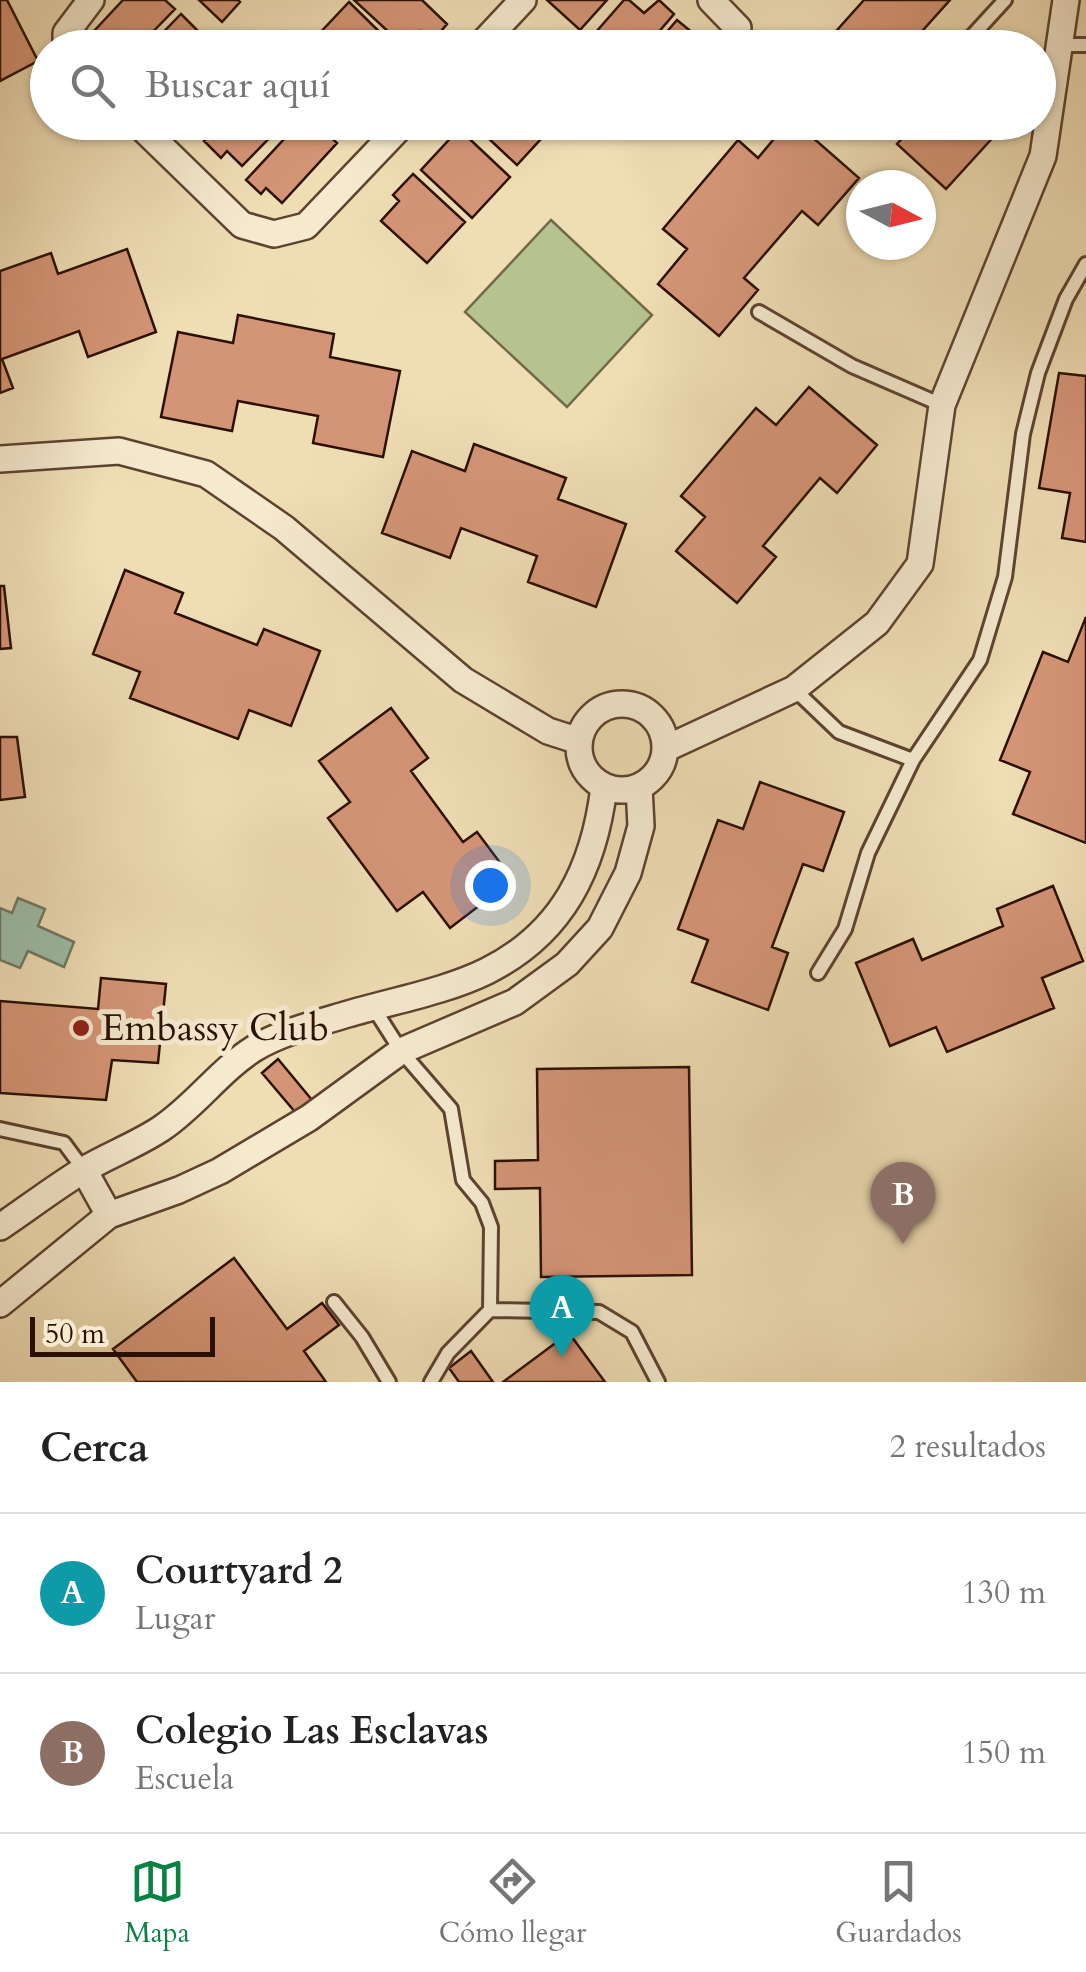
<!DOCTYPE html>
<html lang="es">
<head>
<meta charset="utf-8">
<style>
	body { margin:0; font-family:Cardo,serif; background:#f6f6f6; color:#222 }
	.compass { position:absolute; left:846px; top:170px; width:90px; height:90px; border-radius:50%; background:#fff; box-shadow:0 2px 8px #0004; rotate:97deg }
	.scale { position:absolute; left:30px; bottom:25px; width:185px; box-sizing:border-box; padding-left:10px; border:5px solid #2c1003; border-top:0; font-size:28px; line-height:35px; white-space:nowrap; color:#2c1003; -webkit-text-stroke:8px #f5e9ce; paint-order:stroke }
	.you { position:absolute; left:490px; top:885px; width:35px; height:35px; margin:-25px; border:8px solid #fff; border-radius:50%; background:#1a73e8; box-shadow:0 0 0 15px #1a73e833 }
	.badge { display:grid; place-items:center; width:65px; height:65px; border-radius:50%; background:#0b8043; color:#fff; font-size:32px; font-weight:700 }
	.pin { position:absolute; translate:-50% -82px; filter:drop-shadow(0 2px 5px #0008) }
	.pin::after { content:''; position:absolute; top:52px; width:35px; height:30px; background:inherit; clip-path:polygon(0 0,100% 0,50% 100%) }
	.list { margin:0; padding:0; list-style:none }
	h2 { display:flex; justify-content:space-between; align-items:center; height:130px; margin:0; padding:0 40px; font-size:42px }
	h2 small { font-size:32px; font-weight:400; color:#767676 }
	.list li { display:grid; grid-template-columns:65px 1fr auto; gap:30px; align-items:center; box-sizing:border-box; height:160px; padding:0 40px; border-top:2px solid #e0e0e0 }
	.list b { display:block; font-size:38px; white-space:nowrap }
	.list p { margin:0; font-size:32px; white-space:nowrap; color:#767676 }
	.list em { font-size:32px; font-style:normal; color:#767676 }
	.icon { flex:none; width:55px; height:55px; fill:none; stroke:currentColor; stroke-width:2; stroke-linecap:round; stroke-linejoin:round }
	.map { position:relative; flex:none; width:1086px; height:1382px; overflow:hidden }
	.search { position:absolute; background:#fff; box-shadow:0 2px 8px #0004; left:30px; right:30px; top:30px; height:110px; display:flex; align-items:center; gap:25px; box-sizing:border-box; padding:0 35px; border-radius:55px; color:#767676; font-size:38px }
	.sheet { height:450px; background:#fff }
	nav { display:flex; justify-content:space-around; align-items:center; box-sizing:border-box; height:140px; border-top:2px solid #e0e0e0; background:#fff; font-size:28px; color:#767676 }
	nav a { display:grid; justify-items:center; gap:5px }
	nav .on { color:#0b8043 }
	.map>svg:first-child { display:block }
	.green { fill:#b6c290; stroke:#71694a; stroke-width:2.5 }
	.water { fill:#9cbda7; stroke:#6f7865; stroke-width:2.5 }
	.building { fill:#d49576; stroke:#2c1003; stroke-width:2.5 }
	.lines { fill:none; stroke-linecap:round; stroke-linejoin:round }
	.service-casing { stroke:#5d432f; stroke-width:18 }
	.minor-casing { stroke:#5d432f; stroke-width:30 }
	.service { stroke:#f5e9ce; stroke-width:12 }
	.minor { stroke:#f5e9ce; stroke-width:25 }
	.poi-dot { fill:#8f2418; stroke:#f5e9ce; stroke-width:4 }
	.labels { text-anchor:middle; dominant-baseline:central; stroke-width:10; stroke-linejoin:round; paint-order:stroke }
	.poi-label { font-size:38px; fill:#2c1003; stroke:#f5e9ce; text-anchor:start }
</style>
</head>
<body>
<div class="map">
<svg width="1086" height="1382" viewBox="0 0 1086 1382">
	<rect width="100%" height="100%" fill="#efddb4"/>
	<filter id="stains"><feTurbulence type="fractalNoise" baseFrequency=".002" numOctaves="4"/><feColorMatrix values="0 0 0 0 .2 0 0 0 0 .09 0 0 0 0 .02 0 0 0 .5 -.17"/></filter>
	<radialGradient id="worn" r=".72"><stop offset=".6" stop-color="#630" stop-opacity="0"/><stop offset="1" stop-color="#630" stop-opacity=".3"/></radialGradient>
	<path class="green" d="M551 220 652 315 567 407 465 312Z"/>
	<path class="water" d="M18 898 45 909 38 926 74 942 64 967 28 951 20 968 0 960V908L12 913Z"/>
	<path class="building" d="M0 0H7L38 61 0 81Z
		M123 0H165L175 9 137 48H107L110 45 95 30Z
		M199 0H238L240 2 222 22Z
		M354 0H422L447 24 432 42 420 31 405 47Z
		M547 0H607L580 30Z
		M624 0H629L644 13 659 0 674 14 645 48 637 43 633 48H582Z
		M864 0H950L907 48H821Z
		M349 2 396 48H329L317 36Z
		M181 14 210 43 205 48H148Z
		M677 20 694 34 683 48H653Z
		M537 32 553 48H523Z
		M185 122H216L201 138Z
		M223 122H285L242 166 227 151 221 158 204 141Z
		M300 122H315L337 143 282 203 266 188 261 194 246 180Z
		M471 122H547L552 127 517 165Z
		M788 122H795L859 178 818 225 802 211 744 278 758 290 719 336 658 284 687 249 663 229 738 140 758 158Z
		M917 122H1007L946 189 897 144Z
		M459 129 510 177 472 218 421 170Z
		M413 174 465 222 427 263 381 221 399 201 393 195Z
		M127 249 156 332 88 357 79 331 2 359 13 388 0 393V271L51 253 58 274Z
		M238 315 334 334 330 357 400 371 383 457 313 443 318 416 238 401 232 431 161 417 178 332 233 343Z
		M1059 373 1086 376V542L1062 538 1070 493 1039 488Z
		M809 387 877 445 837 493 820 478 763 546 776 557 737 603 676 551 705 517 681 496 756 408 776 425Z
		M474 444 566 478 558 499 626 524 596 607 528 582 537 556 461 528 450 558 382 533 412 451 465 471Z
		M125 570 183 593 175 613 257 645 264 629 320 651 291 726 249 710 238 739 130 698 140 672 93 654Z
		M0 586H4L11 648 0 649Z
		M1086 617V843L1013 814 1030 772 1000 760 1043 652 1068 662Z
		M391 708 428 758 411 771 463 842 477 832 513 880 450 928 423 892 397 911 328 818 350 802 319 761Z
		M0 737H17L25 797 0 800Z
		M760 782 844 812 823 871 803 864 772 947 788 953 768 1010 692 982 708 940 678 929 718 820 743 829Z
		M1053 886 1083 961 1042 978 1054 1008 947 1052 936 1027 890 1046 856 963 913 939 922 960 1003 926 997 909Z
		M101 978 166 984 158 1063 112 1060 106 1100 0 1093V1001L98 1009Z
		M278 1059 317 1106 301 1119 262 1073Z
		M689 1067 692 1275 541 1277 540 1188 495 1189V1161L538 1160 537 1069Z
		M234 1258 287 1329 322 1303 339 1325 304 1351 326 1382H137L113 1349Z
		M569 1333 605 1382H503Z
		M471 1351 493 1382H459L449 1368Z"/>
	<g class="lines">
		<defs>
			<path id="service" d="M1059 45H1086
				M961 48 1005 0
				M886 126 890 122
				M759 312 852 366 942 405
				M794 689 839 732 913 760
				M818 973 845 929 868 853 913 760 980 660 1005 577 1023 434 1038 373 1066 299 1086 264
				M373 1007 401 1051 451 1109 463 1180 482 1203 491 1227 490 1310 448 1353 431 1382
				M0 1129 64 1143 84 1170
				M334 1302 362 1337 389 1382
				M490 1310 599 1312 632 1332 658 1382"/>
			<path id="minor" d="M711 0 738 28
				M66 48V33L91 0
				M478 48 523 0
				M136 122 242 225 274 234 306 226 405 122
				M0 459 119 451 206 474 284 528 463 680 548 731 579 741
				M579 747a43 43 0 1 1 86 0a43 43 0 1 1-86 0Z
				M665 749 794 689 877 623 920 564 942 405 1043 156 1066 0
				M84 1170 109 1215
				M0 1227C27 1209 54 1188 82 1171 108 1155 137 1145 162 1128 196 1105 220 1070 255 1048 282 1032 318 1023 348 1014 392 1001 447 991 487 971 563 933 594 868 604 787
				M0 1304 109 1215 179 1190 220 1171 309 1118 401 1051 515 1002 567 964 600 928 628 873 641 826 639 787"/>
		</defs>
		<use href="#service" class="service-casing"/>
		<use href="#minor" class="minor-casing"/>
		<use href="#service" class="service"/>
		<use href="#minor" class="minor"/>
	</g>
	<circle class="poi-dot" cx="81" cy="1028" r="10"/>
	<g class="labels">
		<g class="poi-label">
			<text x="101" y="1028">Embassy Club</text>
		</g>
	</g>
	<rect width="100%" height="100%" filter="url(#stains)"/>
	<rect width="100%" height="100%" fill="url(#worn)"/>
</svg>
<svg class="compass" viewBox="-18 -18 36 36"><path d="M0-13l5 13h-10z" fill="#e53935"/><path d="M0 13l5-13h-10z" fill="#767676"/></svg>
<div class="scale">50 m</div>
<div class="you"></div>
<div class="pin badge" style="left:562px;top:1357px;background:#0f9aa8">A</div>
<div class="pin badge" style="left:903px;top:1244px;background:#8d6e63">B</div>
<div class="search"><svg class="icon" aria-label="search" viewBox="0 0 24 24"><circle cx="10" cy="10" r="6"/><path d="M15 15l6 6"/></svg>Buscar aquí</div>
</div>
<section class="sheet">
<h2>Cerca<small>2 resultados</small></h2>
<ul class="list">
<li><span class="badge" style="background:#0f9aa8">A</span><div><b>Courtyard 2</b><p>Lugar</p></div><em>130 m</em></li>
<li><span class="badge" style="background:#8d6e63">B</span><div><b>Colegio Las Esclavas</b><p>Escuela</p></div><em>150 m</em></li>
</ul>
</section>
<nav>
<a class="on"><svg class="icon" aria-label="map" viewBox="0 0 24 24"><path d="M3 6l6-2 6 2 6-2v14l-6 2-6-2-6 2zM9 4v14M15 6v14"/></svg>Mapa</a>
<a><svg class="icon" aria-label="directions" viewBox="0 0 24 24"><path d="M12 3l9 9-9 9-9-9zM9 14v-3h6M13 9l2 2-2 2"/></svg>Cómo llegar</a>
<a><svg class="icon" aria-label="saved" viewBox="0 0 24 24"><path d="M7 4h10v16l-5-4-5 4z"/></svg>Guardados</a>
</nav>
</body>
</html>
